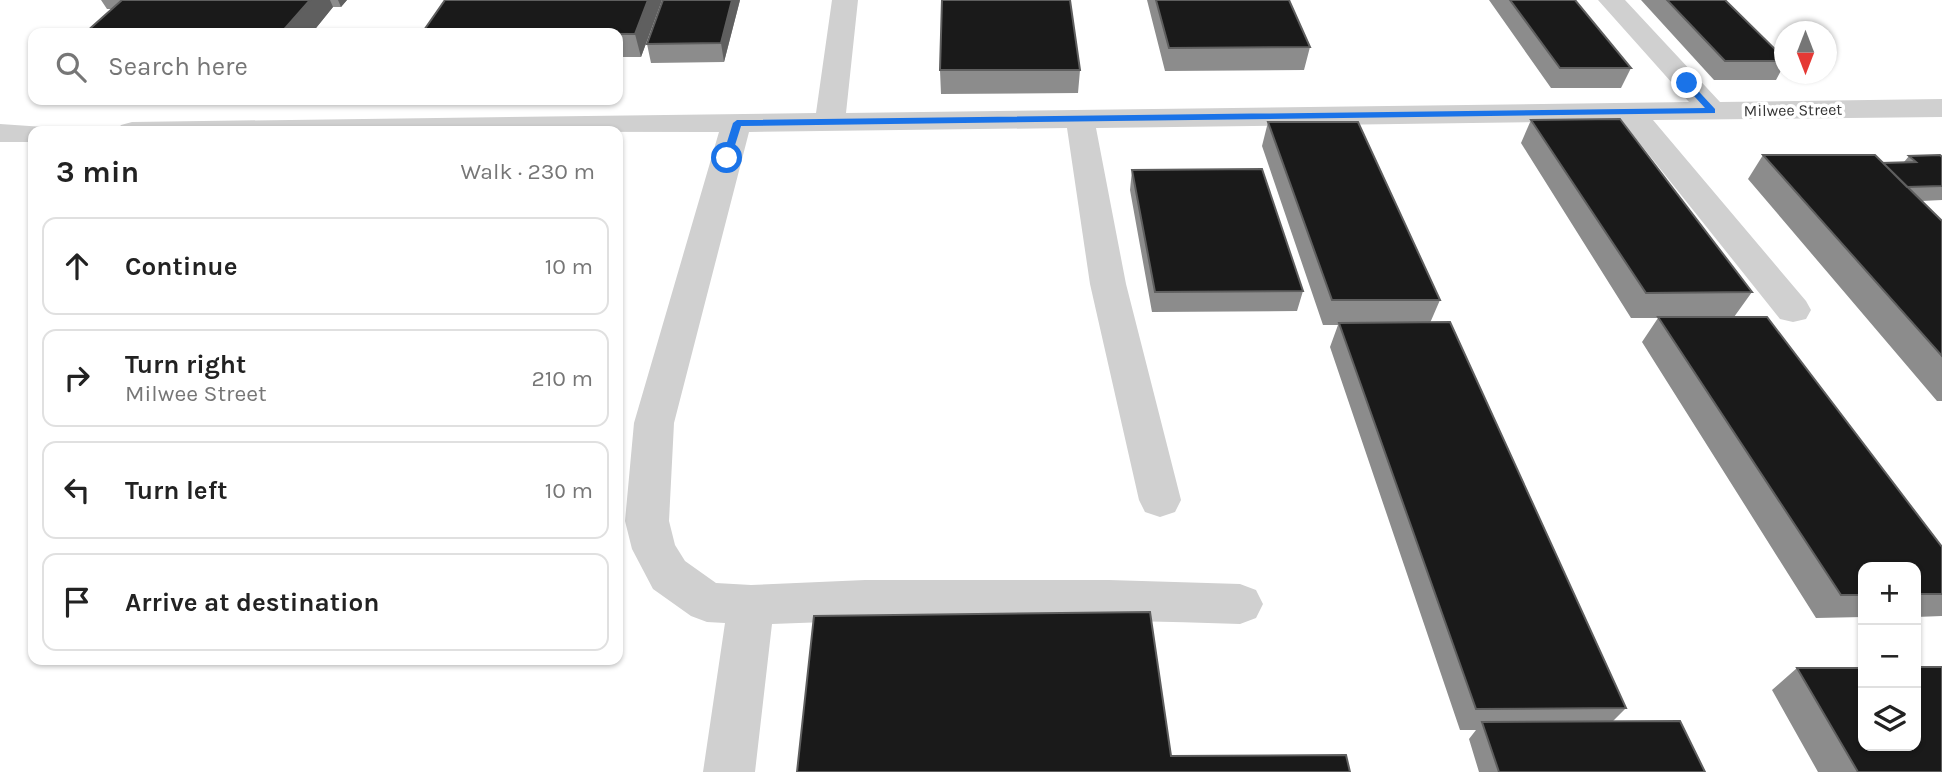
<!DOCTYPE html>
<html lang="en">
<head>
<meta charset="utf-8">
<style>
	body { margin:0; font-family:Karla,sans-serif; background:#f2f2f2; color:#222 }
	.controls { position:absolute; right:21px; bottom:21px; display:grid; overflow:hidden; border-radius:14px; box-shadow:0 2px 5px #0004 }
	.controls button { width:63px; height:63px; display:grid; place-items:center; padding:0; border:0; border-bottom:2px solid #e0e0e0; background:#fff; color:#222; font:35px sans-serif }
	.compass { position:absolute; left:1774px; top:21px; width:63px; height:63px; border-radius:50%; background:#fff; box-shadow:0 2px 5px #0004; rotate:180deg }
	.stop { position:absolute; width:21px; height:21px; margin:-16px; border:5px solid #1a73e8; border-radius:50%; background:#fff }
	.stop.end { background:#1a73e8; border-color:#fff; box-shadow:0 2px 7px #0008 }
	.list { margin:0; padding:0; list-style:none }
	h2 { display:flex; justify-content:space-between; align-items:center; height:91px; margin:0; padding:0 28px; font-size:30px }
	h2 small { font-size:23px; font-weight:400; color:#767676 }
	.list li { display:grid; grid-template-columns:46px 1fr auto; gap:21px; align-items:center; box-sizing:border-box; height:98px; margin:0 14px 14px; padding:0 14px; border:2px solid #e0e0e0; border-radius:14px }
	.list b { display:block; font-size:26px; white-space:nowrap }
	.list p { margin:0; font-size:23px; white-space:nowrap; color:#767676 }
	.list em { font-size:23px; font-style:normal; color:#767676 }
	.icon { flex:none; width:38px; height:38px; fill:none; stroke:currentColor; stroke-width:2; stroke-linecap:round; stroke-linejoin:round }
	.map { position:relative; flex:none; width:1942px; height:772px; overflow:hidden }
	.search { position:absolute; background:#fff; box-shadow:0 2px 5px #0004; left:28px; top:28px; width:595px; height:77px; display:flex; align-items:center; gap:18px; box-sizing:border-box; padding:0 24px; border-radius:14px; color:#767676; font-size:26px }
	.panel { position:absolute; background:#fff; box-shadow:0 2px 5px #0004; left:28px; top:126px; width:595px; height:539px; border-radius:14px }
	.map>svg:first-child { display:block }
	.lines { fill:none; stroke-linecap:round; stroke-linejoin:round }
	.minor { fill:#d0d0d0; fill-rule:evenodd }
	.wall { fill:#8c8c8c }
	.shaded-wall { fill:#5f5f5f }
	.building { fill:#1a1a1a; stroke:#5f5f5f; stroke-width:2 }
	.route { fill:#1a73e8 }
	.labels { text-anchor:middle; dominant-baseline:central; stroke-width:7; stroke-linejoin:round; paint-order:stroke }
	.far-street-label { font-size:16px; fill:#333; stroke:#fff }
</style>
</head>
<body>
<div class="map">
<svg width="1942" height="772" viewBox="0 0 1942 772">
	<rect width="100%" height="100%" fill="#fff"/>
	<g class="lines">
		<path class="minor" d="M832 0H858L846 113 1689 102 1598 0H1625L1720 102 1942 99V117L1653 120 1806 301 1811 310 1806 319 1793 322 1780 319 1622 121 1096 128 1126 284 1181 500 1175 512 1160 517 1145 512 1139 500 1090 284 1067 128 749 132 674 423 669 521 675 545 685 561 716 583 751 585 865 580H1109L1240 584 1256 590 1263 604 1256 618 1240 624C1084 619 928 617 772 624L755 772H703L725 623 707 622 691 616 653 589 632 549 625 521 634 423 719 132 117 131 121 125 132 122 816 113Z
			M0 124 44 127 47 131H33V142H0Z"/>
	</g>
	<path class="wall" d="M101 0H347L341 7H333L312 33H85L112 9H107Z
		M662 0 641 57H618V33Z
		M740 0 724 62 651 63 647 44Z
		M1147 0H1289L1310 47 1304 70 1165 71Z
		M1489 0H1575L1631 68 1621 88H1551Z
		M1641 0H1725L1784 58V65L1776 80H1714Z
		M940 70H1080L1078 93 941 94Z
		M1531 120 1752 292 1734 317 1942 547V616L1916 617V567H1863V617L1816 618 1642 342 1658 318H1631L1521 143Z
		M1268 122 1440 300 1430 323 1626 708 1612 722 1705 772H1479L1469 739 1476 730H1460L1330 347 1338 325H1323L1262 146Z
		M1763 155 1883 163 1904 162 1909 156 1942 157V200L1921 201 1942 221V401H1937L1748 179Z
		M1132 170 1303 291 1297 311 1152 312 1130 190Z
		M1797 668 1942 772H1818L1772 690Z"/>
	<path class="shaded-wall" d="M310 0H330L333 7 312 33H281Z
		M338 0H347L341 7Z
		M648 0H662L641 57 635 34Z
		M732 0H740L724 62 721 43Z"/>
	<path class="building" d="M122 0H310L281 33H85Z
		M445 0H648L635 34 422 33Z
		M663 0H732L721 43 647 44Z
		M942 0H1070L1080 70H940Z
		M1156 0H1289L1310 47 1169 48Z
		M1510 0H1575L1631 68H1560Z
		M1667 0H1725L1784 58V61H1725Z
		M1620 119 1752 292 1646 293 1531 120Z
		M1268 122H1358L1440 300H1332Z
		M1763 155H1875L1942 221V356Z
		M1940 155 1942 157V186L1907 187 1883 163 1916 162 1909 156Z
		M1262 169 1303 291 1155 292 1132 170Z
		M1658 317H1767L1942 547V594H1916V567H1863V595H1841Z
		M1450 322 1626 708 1476 709 1339 323Z
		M1150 612 1171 756 1346 755 1350 772H797L814 616Z
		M1916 667H1942V772H1858L1797 668H1863V746H1916Z
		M1680 721 1705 772H1499L1482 722Z"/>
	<path class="route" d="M1684 82H1690L1715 109V113L741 126 731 158 727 161 722 158 733 123 737 120 1705 108 1684 85Z"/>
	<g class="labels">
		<g class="far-street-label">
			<text transform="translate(1793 110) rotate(-1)">Milwee Street</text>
		</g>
	</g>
</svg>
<div class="controls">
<button>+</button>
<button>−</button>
<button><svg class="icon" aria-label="layers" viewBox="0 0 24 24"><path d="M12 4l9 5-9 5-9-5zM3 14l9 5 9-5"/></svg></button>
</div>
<svg class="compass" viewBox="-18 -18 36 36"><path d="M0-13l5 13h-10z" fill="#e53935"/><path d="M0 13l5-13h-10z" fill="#767676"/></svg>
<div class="stop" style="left:727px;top:158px"></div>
<div class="stop end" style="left:1687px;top:83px"></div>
<div class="search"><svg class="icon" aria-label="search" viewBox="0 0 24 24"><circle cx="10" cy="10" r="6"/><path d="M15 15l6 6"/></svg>Search here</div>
<section class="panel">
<h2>3 min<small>Walk · 230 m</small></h2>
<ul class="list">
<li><svg class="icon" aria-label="ahead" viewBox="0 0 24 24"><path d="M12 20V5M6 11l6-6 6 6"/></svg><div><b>Continue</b></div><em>10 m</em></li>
<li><svg class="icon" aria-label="right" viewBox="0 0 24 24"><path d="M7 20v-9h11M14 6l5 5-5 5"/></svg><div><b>Turn right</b><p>Milwee Street</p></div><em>210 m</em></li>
<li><svg class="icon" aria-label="left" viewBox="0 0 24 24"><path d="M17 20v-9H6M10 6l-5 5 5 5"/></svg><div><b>Turn left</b></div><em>10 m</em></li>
<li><svg class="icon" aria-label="arrive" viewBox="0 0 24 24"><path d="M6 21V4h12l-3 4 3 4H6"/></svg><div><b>Arrive at destination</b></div></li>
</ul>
</section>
</div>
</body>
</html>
